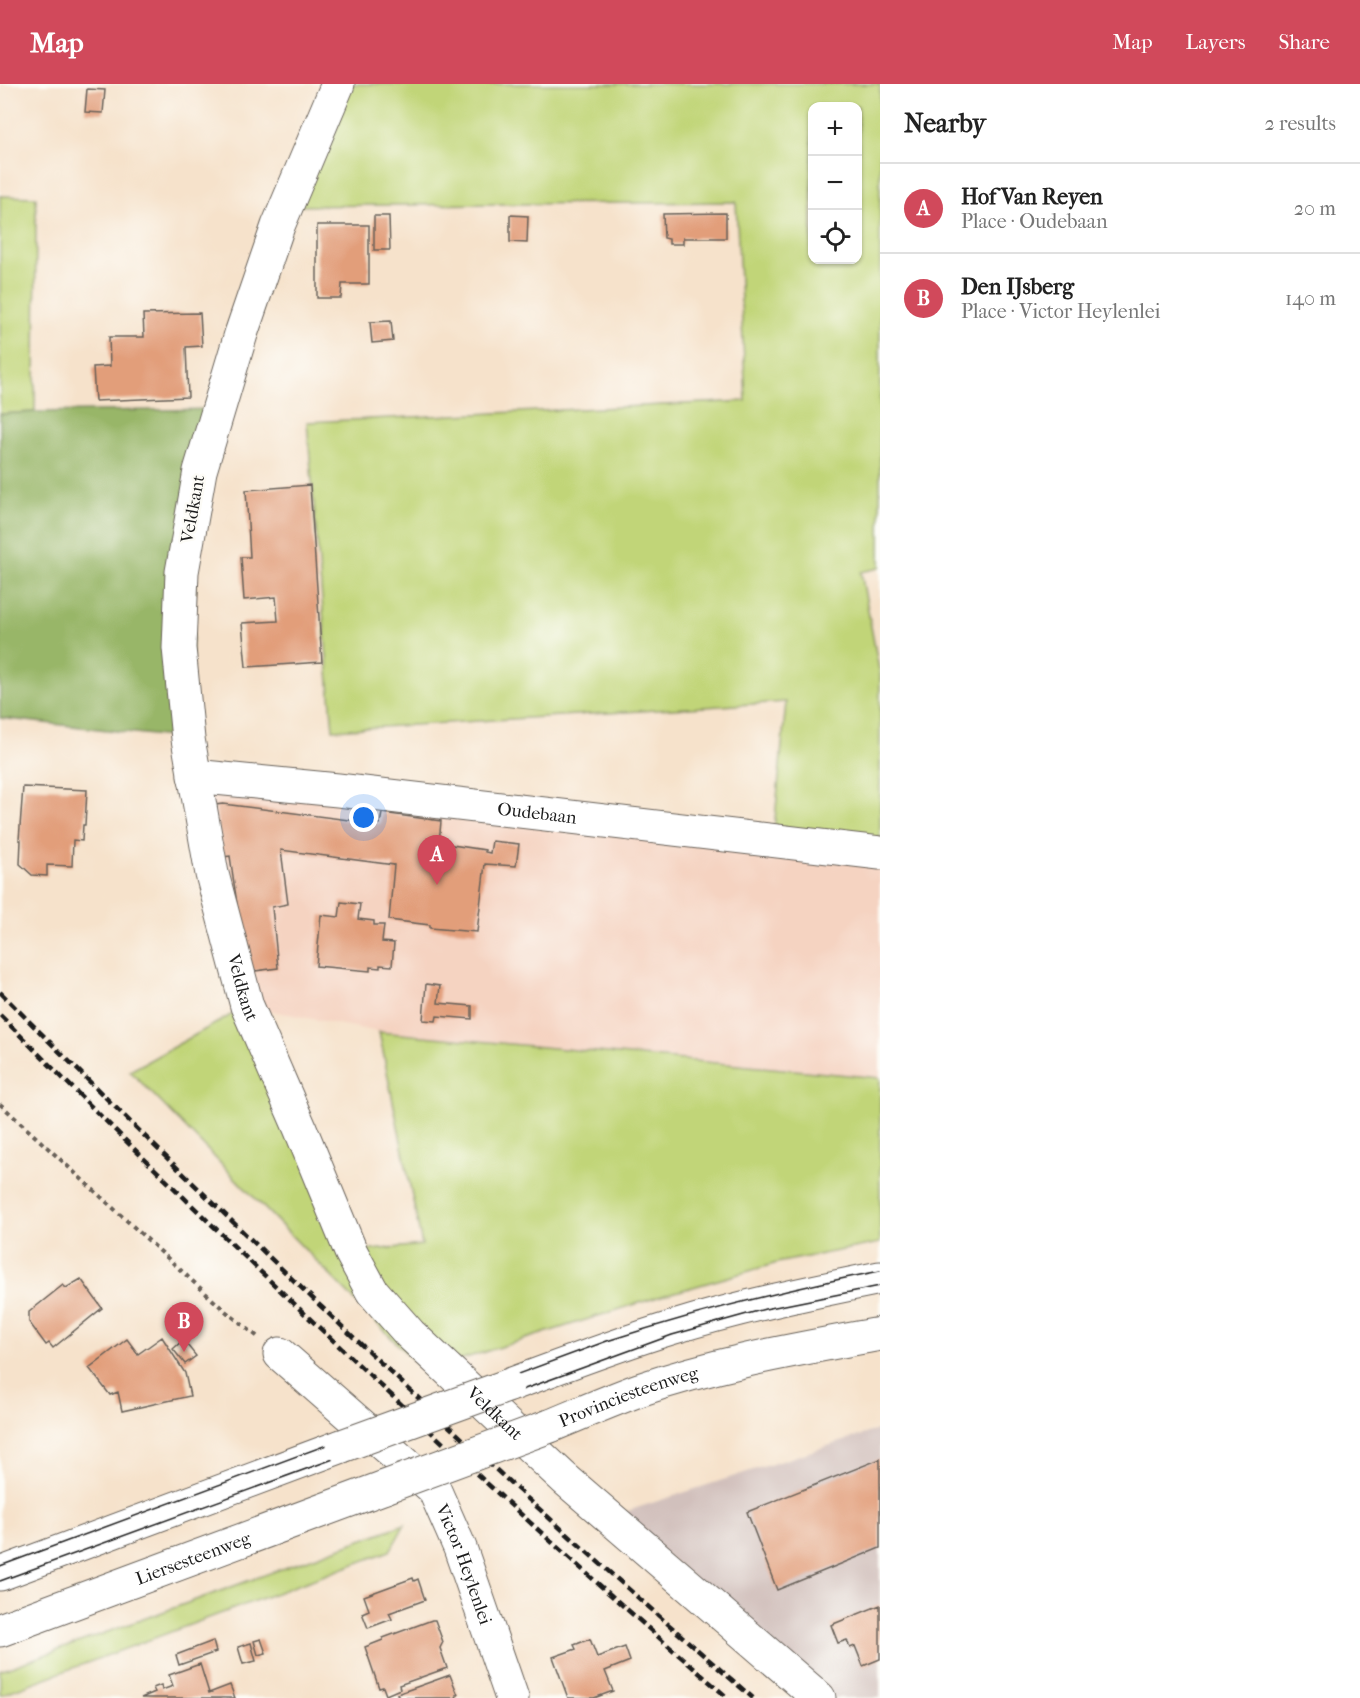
<!DOCTYPE html>
<html lang="en">
<head>
<meta charset="utf-8">
<style>
	body { margin:0; font-family:"IM FELL French Canon",serif; background:#f2f2f2; color:#222 }
	.controls { position:absolute; right:18px; top:18px; display:grid; overflow:hidden; border-radius:12px; box-shadow:0 2px 4px #0004 }
	.controls button { width:54px; height:54px; display:grid; place-items:center; padding:0; border:0; border-bottom:2px solid #e0e0e0; background:#fff; color:#222; font:30px sans-serif }
	.you { position:absolute; left:364px; top:734px; width:21px; height:21px; margin:-15px; border:4px solid #fff; border-radius:50%; background:#1a73e8; box-shadow:0 0 0 9px #1a73e833 }
	.badge { display:grid; place-items:center; width:39px; height:39px; border-radius:50%; background:#d1495b; color:#fff; font-size:20px; font-weight:700 }
	.pin { position:absolute; translate:-50% -50px; filter:drop-shadow(0 2px 3px #0008) }
	.pin::after { content:''; position:absolute; top:32px; width:21px; height:18px; background:inherit; clip-path:polygon(0 0,100% 0,50% 100%) }
	.list { margin:0; padding:0; list-style:none }
	h2 { display:flex; justify-content:space-between; align-items:center; height:78px; margin:0; padding:0 24px; font-size:26px }
	h2 small { font-size:20px; font-weight:400; color:#767676 }
	.list li { display:grid; grid-template-columns:39px 1fr auto; gap:18px; align-items:center; box-sizing:border-box; height:90px; padding:0 24px; border-top:2px solid #e0e0e0 }
	.list b { display:block; font-size:22px; white-space:nowrap }
	.list p { margin:0; font-size:20px; white-space:nowrap; color:#767676 }
	.list em { font-size:20px; font-style:normal; color:#767676 }
	.icon { flex:none; width:33px; height:33px; fill:none; stroke:currentColor; stroke-width:2; stroke-linecap:round; stroke-linejoin:round }
	.map { position:relative; flex:none; width:880px; height:1614px; overflow:hidden }
	header { display:flex; align-items:center; gap:36px; box-sizing:border-box; height:84px; padding:0 30px; background:#d1495b; color:#fff }
	header strong { font-size:28px }
	nav { display:flex; gap:33px; margin-inline-start:auto; font-size:21px }
	main { display:flex }
	aside { flex:1; background:#fff }
	.map>svg:first-child { display:block }
	.built { fill:#f5d3c1 }
	.industrial { fill:#d1c0bc }
	.green { fill:#c1d578; stroke:#6e784a; stroke-width:1.5; fill-rule:evenodd }
	.forest { fill:#98b668; stroke:#5a6942; stroke-width:1.5 }
	.building { fill:#e29e7a }
	.lines { fill:none; stroke-linecap:round; stroke-linejoin:round }
	.minor-casing { stroke:#686159; stroke-width:35 }
	.major-casing { stroke:#686159; stroke-width:35 }
	.path { stroke:#686159; stroke-width:4; stroke-dasharray:4.5 4.5; stroke-linecap:butt }
	.minor { stroke:#fff; stroke-width:33 }
	.major { stroke:#fff; stroke-width:33 }
	.tram { stroke:#1c1c1c; stroke-width:1.5 }
	.rail { stroke:#1c1c1c; stroke-width:4.5; stroke-dasharray:9 4.5; stroke-linecap:butt }
	.minor-bridge-casing { stroke:#686159; stroke-width:35; stroke-linecap:butt }
	.major-bridge-casing { stroke:#686159; stroke-width:35; stroke-linecap:butt }
	.minor-bridge { stroke:#fff; stroke-width:33 }
	.major-bridge { stroke:#fff; stroke-width:33 }
	.labels { text-anchor:middle; dominant-baseline:central; stroke-width:5; stroke-linejoin:round; paint-order:stroke }
	.street-label { font-size:18px; fill:#1c1c1c; stroke:#fdfcf7 }
</style>
</head>
<body>
<header>
<strong>Map</strong>
<nav><a>Map</a><a>Layers</a><a>Share</a></nav>
</header>
<main>
<div class="map">
<svg width="880" height="1614" viewBox="0 0 880 1614">
	<rect width="100%" height="100%" fill="#fdfcf7"/>
	<filter id="ink" filterUnits="userSpaceOnUse"><feTurbulence type="fractalNoise" baseFrequency=".0167" numOctaves="2"/><feDisplacementMap in="SourceGraphic" scale="12" xChannelSelector="R" yChannelSelector="G"/><feConvolveMatrix kernelMatrix="1 2 1 2 8 2 1 2 1" color-interpolation-filters="sRGB"/></filter>
	<filter id="wash" filterUnits="userSpaceOnUse"><feTurbulence type="fractalNoise" baseFrequency=".008" numOctaves="4" result="noise"/><feDisplacementMap in="SourceGraphic" scale="24" xChannelSelector="R" yChannelSelector="G"/><feGaussianBlur stdDeviation="1.35" result="paint"/><feColorMatrix in="noise" values="0 0 0 0 0 0 0 0 0 0 0 0 0 0 0 0 0 1.4 0 .05"/><feComposite in="paint" operator="in"/></filter>
	<g filter="url(#wash)">
		<rect width="100%" height="100%" fill="#f6e2cb"/>
		<path class="built" d="M194 692 880 769V994L379 948 247 922Z"/>
		<path class="industrial" d="M880 1345V1614H835L618 1430Z"/>
		<path class="green" d="M338 0H880V484L861 488 880 591V769L773 757 786 618 333 646 307 338 746 317 736 118 287 122ZM812 22H858V176H812Z
			M0 112 36 113 35 328 0 330Z
			M247 922 351 1168 422 1161 379 948 880 994V1159L781 1178 658 1213 453 1278 426 1289 130 987Z
			M405 1440 390 1467 0 1611V1587Z"/>
		<path class="forest" d="M218 325 200 387 188 655 0 634V330L35 328Z"/>
		<g id="blocks">
			<path class="building" d="M87 5 105 6 103 29 85 28Z
				M726 129V154H683V160H669V155L664 154 663 130Z
				M510 131 528 132 527 159 510 158Z
				M374 132H389L390 166H374Z
				M317 141H369V200H342L341 214H317Z
				M200 229 202 262 186 263 188 313 95 317 93 283 110 282 109 253H144L143 230Z
				M391 237 393 257 372 259 370 238Z
				M310 401 322 578 246 583 242 539 278 537 276 513 244 516 241 473H250L246 406Z
				M23 703 87 706 85 741H83L82 757 73 756 72 782 47 781V792L32 791 20 780 21 756H19Z
				M223 720 380 740 382 729 441 737 439 759 485 766V768L490 769 492 757 519 760 516 782 485 780 477 848 430 844V841L389 836 394 781 281 766 288 820 272 823 278 884 247 888 230 772 223 773 215 721Z
				M341 818 360 820 358 835 374 837V841H384L382 858 394 859 392 882 380 881V884L370 883V887L316 882 321 831 339 833Z
				M426 900 440 902 438 919 472 922V935L437 932 436 937 423 936Z
				M81 1195 102 1224 53 1264 49 1259 46 1261 29 1238V1228L63 1201 66 1204Z
				M162 1253 185 1289 190 1312 122 1327 118 1308 110 1311 89 1284 127 1255 138 1270Z
				M183 1256 196 1272 185 1280 173 1265Z
				M880 1375V1464L777 1506 747 1428Z
				M413 1494 414 1497 418 1495 425 1516 389 1529 392 1535 368 1544 362 1529 369 1526 364 1512Z
				M880 1521V1575L863 1582 855 1562 850 1564 847 1556 838 1559 831 1541Z
				M432 1536H435L443 1558 440 1564 447 1584 399 1601 400 1605 386 1611 383 1603 379 1604 365 1563 383 1556V1554Z
				M261 1555 266 1569 258 1571 254 1557Z
				M590 1555 597 1573 625 1563 630 1577 605 1587 613 1607 594 1614H568L553 1573 576 1565 574 1561Z
				M213 1557 216 1568 179 1581 176 1571Z
				M251 1559 256 1577 243 1580 238 1563Z
				M200 1580 209 1609 230 1601 235 1614H141L155 1608 153 1604 161 1601 162 1606 173 1602 169 1591Z
				M450 1591 458 1611H456L457 1614H399L397 1610Z"/>
		</g>
	</g>
	<g filter="url(#ink)">
		<use href="#blocks" fill-opacity="0" stroke="#686159" stroke-width="1.5"/>
		<g class="lines">
			<defs>
				<g id="minor">
					<path id="s1" d="M338 0 278 142 241 250 200 387 182 488 179 564 188 655 212 790 247 922 300 1044 351 1168 372 1207 410 1250 565 1395 819 1614"/>
					<path id="s2" d="M194 692 338 706 880 769"/>
					<path id="s3" d="M280 1270 434 1405 460 1464 512 1614"/>
					<path d="M507 1302C561 1282 615 1261 671 1244 739 1223 810 1208 880 1194"/>
					<path d="M0 1490 342 1362"/>
				</g>
				<g id="major">
					<path id="s4" d="M550 1342C579 1330 609 1317 639 1306 717 1279 799 1265 880 1250"/>
					<path id="s5" d="M0 1546 385 1403"/>
				</g>
			</defs>
			<use href="#minor" class="minor-casing"/>
			<use href="#major" class="major-casing"/>
			<path class="path" d="M0 1020 224 1226 258 1253"/>
			<use href="#minor" class="minor"/>
			<use href="#major" class="major"/>
			<path class="tram" d="M0 1482 607 1257C697 1228 787 1205 880 1187
				M0 1497 672 1251 765 1225 880 1202"/>
			<path class="rail" d="M0 908C242 1152 492 1389 753 1614
				M0 931C234 1168 477 1396 728 1614"/>
			<defs>
				<path id="minor-bridge" d="M342 1362 507 1302"/>
				<path id="major-bridge" d="M385 1403 550 1342"/>
			</defs>
			<use href="#minor-bridge" class="minor-bridge-casing"/>
			<use href="#major-bridge" class="major-bridge-casing"/>
			<use href="#minor-bridge" class="minor-bridge"/>
			<use href="#major-bridge" class="major-bridge"/>
		</g>
	</g>
	<g class="labels">
		<g class="street-label">
			<text transform="translate(193 425) rotate(-80)">Veldkant</text>
			<text stroke="none"><textPath href="#s2" startOffset="345">Oudebaan</textPath></text>
			<text stroke="none"><textPath href="#s1" startOffset="936">Veldkant</textPath></text>
			<text stroke="none"><textPath href="#s4" startOffset="84">Provinciesteenweg</textPath></text>
			<text stroke="none"><textPath href="#s1" startOffset="1440">Veldkant</textPath></text>
			<text stroke="none"><textPath href="#s5" startOffset="206">Liersesteenweg</textPath></text>
			<text stroke="none"><textPath href="#s3" startOffset="286">Victor Heylenlei</textPath></text>
		</g>
	</g>
</svg>
<div class="controls">
<button>+</button>
<button>−</button>
<button><svg class="icon" aria-label="locate" viewBox="0 0 24 24"><circle cx="12" cy="12" r="6"/><path d="M12 2v4M12 18v4M2 12h4M18 12h4"/></svg></button>
</div>
<div class="you"></div>
<div class="pin badge" style="left:437px;top:801px">A</div>
<div class="pin badge" style="left:184px;top:1268px">B</div>
</div>
<aside>
<h2>Nearby<small>2 results</small></h2>
<ul class="list">
<li><span class="badge">A</span><div><b>Hof Van Reyen</b><p>Place · Oudebaan</p></div><em>20 m</em></li>
<li><span class="badge">B</span><div><b>Den IJsberg</b><p>Place · Victor Heylenlei</p></div><em>140 m</em></li>
</ul>
</aside>
</main>
</body>
</html>
